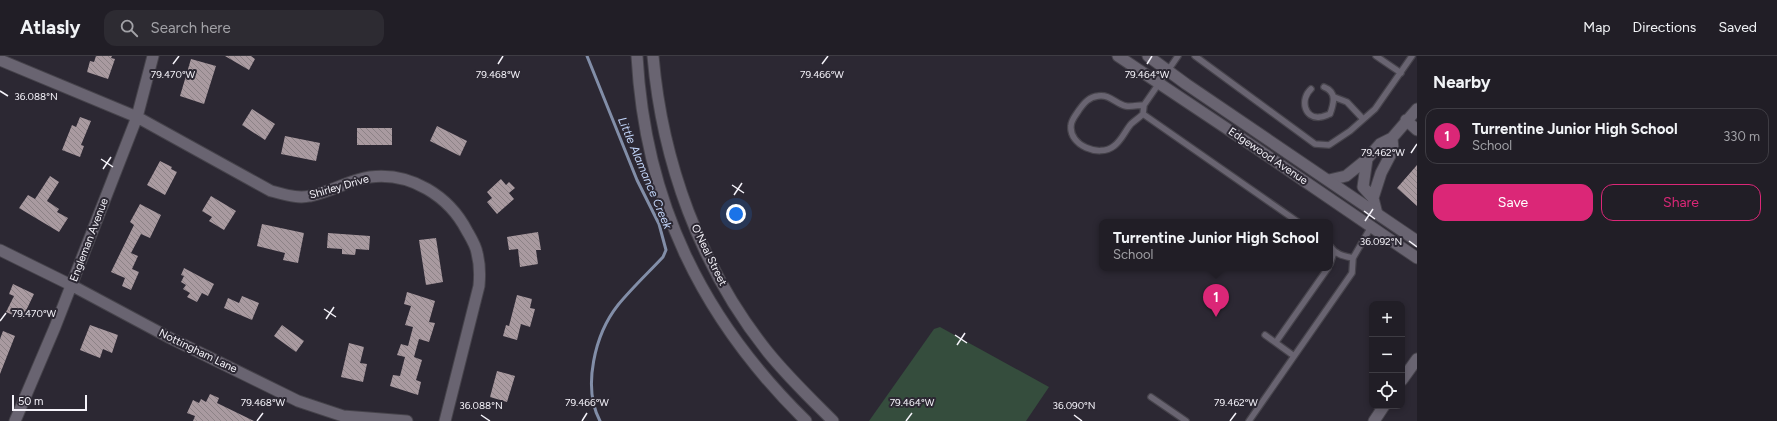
<!DOCTYPE html>
<html lang="en">
<head>
<meta charset="utf-8">
<style>
	body { margin:0; font-family:Figtree,sans-serif; background:#2d2b32; color:#f1f3f6 }
	.controls { position:absolute; right:12px; bottom:12px; display:grid; overflow:hidden; border-radius:8px; box-shadow:0 2px 6px #0003 }
	.controls button { width:36px; height:36px; display:grid; place-items:center; padding:0; border:0; border-bottom:1px solid #3e3c43; background:#211e26; color:#f1f3f6; font:20px sans-serif }
	.scale { position:absolute; left:12px; bottom:10px; width:75px; box-sizing:border-box; padding-left:4px; border:2px solid #f5f3fa; border-top:0; font-size:11px; line-height:14px; white-space:nowrap; color:#f5f3fa; -webkit-text-stroke:3px #2c2833; paint-order:stroke }
	.you { position:absolute; left:736px; top:158px; width:14px; height:14px; margin:-10px; border:3px solid #fff; border-radius:50%; background:#1a73e8; box-shadow:0 0 0 6px #1a73e833 }
	.badge { display:grid; place-items:center; width:26px; height:26px; border-radius:50%; background:#db2777; color:#fff; font-size:13px; font-weight:700 }
	.pin { position:absolute; translate:-50% -33px; filter:drop-shadow(0 1px 2px #0008) }
	.pin::after { content:''; position:absolute; top:21px; width:14px; height:12px; background:inherit; clip-path:polygon(0 0,100% 0,50% 100%) }
	.popup { position:absolute; left:1099px; top:163px; width:234px; height:52px; box-sizing:border-box; display:grid; place-content:center; border-radius:8px; background:#211e26; filter:drop-shadow(0 1px 3px #0005); font-size:13px; white-space:nowrap; color:#a2a2a7 }
	.popup b { font-size:15px; color:#f1f3f6 }
	.popup::after { content:''; position:absolute; left:50%; top:100%; margin-left:-8px; border:8px solid transparent; border-top-color:#211e26 }
	.list { margin:0; padding:0; list-style:none }
	h2 { display:flex; justify-content:space-between; align-items:center; height:52px; margin:0; padding:0 16px; font-size:17px }
	h2 small { font-size:13px; font-weight:400; color:#a2a2a7 }
	.list li { display:grid; grid-template-columns:26px 1fr auto; gap:12px; align-items:center; box-sizing:border-box; height:56px; margin:0 8px 8px; padding:0 8px; border:1px solid #3e3c43; border-radius:12px }
	.list b { display:block; font-size:15px; white-space:nowrap }
	.list p { margin:0; font-size:13px; white-space:nowrap; color:#a2a2a7 }
	.list em { font-size:13px; font-style:normal; color:#a2a2a7 }
	.actions { display:flex; gap:8px; padding:12px 16px }
	.actions a { flex:1; padding:9px 0; border:1px solid #db2777; border-radius:12px; text-align:center; font-size:14px; color:#db2777 }
	.actions .main { background:#db2777; color:#fff }
	.icon { flex:none; width:22px; height:22px; fill:none; stroke:currentColor; stroke-width:2; stroke-linecap:round; stroke-linejoin:round }
	.map { position:relative; flex:none; width:1417px; height:365px; overflow:hidden }
	header { display:flex; align-items:center; gap:24px; box-sizing:border-box; height:56px; padding:0 20px; background:#211e26; border-bottom:1px solid #3e3c43 }
	header strong { font-size:19px }
	nav { display:flex; gap:22px; margin-inline-start:auto; font-size:14px }
	.search { width:280px; height:36px; background:#2d2b32; display:flex; align-items:center; gap:10px; box-sizing:border-box; padding:0 14px; border-radius:12px; color:#a2a2a7; font-size:15px }
	main { display:flex }
	aside { flex:1; background:#211e26 }
	.map>svg:first-child { display:block }
	.pitch { fill:#354d3d }
	.lines { fill:none; stroke-linecap:round; stroke-linejoin:round }
	.stream { stroke:#828ea8; stroke-width:3 }
	.building { fill:url(#building-back-hatch) }
	.service-casing { stroke:#46434b; stroke-width:8 }
	.minor-casing { stroke:#46434b; stroke-width:13 }
	.tertiary-casing { stroke:#46434b; stroke-width:13 }
	.service { stroke:#696471; stroke-width:5.5 }
	.minor { stroke:#696471; stroke-width:11 }
	.tertiary { stroke:#696471; stroke-width:11 }
	.ticks { fill:none; stroke:#f5f3fa; stroke-width:1.5 }
	.labels { text-anchor:middle; dominant-baseline:central; stroke-width:4; stroke-linejoin:round; paint-order:stroke }
	.street-label { font-size:11px; fill:#f5f3fa; stroke:#2c2833 }
	.water-label { font-size:12px; font-style:italic; fill:#c1d4f8; stroke:#2c2833 }
	.ticks-label { font-size:10px; text-anchor:middle; fill:#f5f3fa; stroke:#2c2833; stroke-width:4; stroke-linejoin:round; paint-order:stroke }
</style>
</head>
<body>
<header>
<strong>Atlasly</strong>
<div class="search"><svg class="icon" aria-label="search" viewBox="0 0 24 24"><circle cx="10" cy="10" r="6"/><path d="M15 15l6 6"/></svg>Search here</div>
<nav><a>Map</a><a>Directions</a><a>Saved</a></nav>
</header>
<main>
<div class="map">
<svg width="1417" height="365" viewBox="0 0 1417 365">
	<defs>
		<pattern id="building-back-hatch" width="6" height="6" patternUnits="userSpaceOnUse"><rect width="6" height="6" fill="#a99aa0"/><path d="M-1 5l2 2M0 0l6 6M5-1l2 2" fill="none" stroke="#8c8286"/></pattern>
	</defs>
	<rect width="100%" height="100%" fill="#2c2833"/>
	<path class="pitch" d="M940 271 1049 331 1026 365H869L934 273Z"/>
	<g class="lines">
		<path class="stream" d="M587 0 637 124 659 168 666 194 663 201C648 217 632 232 618 249 595 278 582 331 600 365"/>
	</g>
	<path class="building" d="M96 0H112L111 2 115 3 108 23 87 16 90 5 94 6Z
		M225 0H251L255 3 249 14Z
		M191 3 216 10 204 48 180 40Z
		M252 53 275 68 265 84 242 69Z
		M80 61 91 65 81 89 84 90 80 101 62 94 72 69 76 71Z
		M437 70 467 85 460 100 430 85Z
		M357 72H392V89H357Z
		M285 80 320 87 316 105 281 98Z
		M160 105 172 111 171 113 177 116 165 139 147 129Z
		M1417 109V150L1397 132Z
		M50 120 59 126 47 145 59 153 57 156 68 162 59 176 19 152 28 139 35 143Z
		M501 123 506 129 509 126 515 132 509 137 514 143 497 158 487 146 492 142 487 136Z
		M211 140 236 155 224 174 209 165 212 161 202 155Z
		M140 148 161 159 150 182 141 178 131 197 138 200 132 213 139 216 131 234 122 230 125 222 111 216 134 169 130 166Z
		M262 168 304 177 298 207 283 204 285 197 257 190Z
		M538 176 541 194H536L538 208 520 211 518 193 509 194 507 181Z
		M328 177 370 180 369 194 356 193 355 199 342 198V193L327 192Z
		M436 182 443 226 426 229 419 184Z
		M184 212 214 228 208 240 202 237 197 246 187 241 190 237 183 233 186 229 181 226 184 220 181 219Z
		M13 228 34 238 22 263 6 256 14 240 9 238Z
		M407 236 435 245 429 266 435 267 429 286 419 283 414 301 422 304 416 324 421 326 418 339 390 330 393 319 400 320 405 301 397 299 401 288 408 290 413 271 405 269 411 250 404 248Z
		M517 239 532 243 530 252 535 253 530 271 521 268 517 284 503 280 506 269 509 270Z
		M242 240 259 247 252 264 224 252 228 242 239 247Z
		M90 269 118 279 112 297 103 293 100 302 80 294Z
		M282 269 304 285 296 296 274 280Z
		M3 275 15 280 0 318V283Z
		M349 287 364 291 360 307 367 308 363 326 341 321Z
		M497 315 515 320 507 346 490 341Z
		M210 338 219 342 217 347 254 365H193L195 360 187 357 193 344 199 347 201 343 206 346Z"/>
	<g class="lines">
		<defs>
			<path id="service" d="M1195 0 1315 88 1329 89 1350 75 1375 53 1412 0
				M1376 0 1401 17
				M1311 33C1300 43 1304 63 1320 61 1323 61 1327 59 1330 58 1334 47 1337 36 1324 31
				M1334 41 1347 46 1363 63
				M1144 49C1139 49 1131 51 1126 50 1116 48 1110 38 1098 40 1089 41 1084 47 1079 54 1076 59 1071 64 1071 70 1069 89 1099 102 1114 90 1122 84 1125 75 1131 68 1134 65 1139 62 1143 58L1144 49 1178 0
				M1143 58 1298 166
				M1330 190C1336 199 1344 200 1353 202
				M1330 208 1334 196
				M1265 279 1294 300
				M1276 286 1328 212
				M1151 341 1186 365
				M1249 365 1352 217 1353 202 1371 171"/>
			<path id="minor" d="M0 4 137 61 271 135C284 138 297 143 310 140 331 136 349 124 370 121 411 116 449 140 467 175 471 182 476 190 477 197 480 208 480 219 479 230L445 365
				M1406 64 1417 74
				M1329 124 1346 120 1367 103
				M1373 142 1381 117 1393 94 1392 82
				M1377 158 1373 142 1363 131 1367 103 1380 88 1392 82 1417 53
				M0 194 71 229 170 282 298 345 343 360 407 365
				M1402 324 1417 303
				M15 365 55 271 137 61 153 0
				M1374 365 1384 350"/>
			<path id="tertiary" d="M637 0C645 146 702 263 806 365
				M653 0C662 105 700 211 767 295 787 320 810 342 833 365
				M1118 0 1256 92 1417 202
				M1148 0 1186 28 1417 185"/>
		</defs>
		<use href="#service" class="service-casing"/>
		<use href="#minor" class="minor-casing"/>
		<use href="#tertiary" class="tertiary-casing"/>
		<use href="#service" class="service"/>
		<use href="#minor" class="minor"/>
		<use href="#tertiary" class="tertiary"/>
	</g>
	<path class="ticks" d="M173 8 179 0M498 8 503 0M822 8 828 0M1147 8 1152 0M0 35 8 40M1411 97 1417 88M101 103 113 111M103 113 111 101M732 129 744 137M734 139 742 127M1364 155 1375 163M1365 165 1373 153M1409 185 1417 191M324 253 336 261M326 263 334 251M0 265 6 257M955 279 967 287M957 289 965 277M481 359 490 365M1074 359 1082 365M257 365 263 357M582 365 587 357M906 365 912 357M1230 365 1236 357"/>
	<g class="labels">
		<g class="street-label">
			<text transform="translate(1268 100) rotate(34)">Edgewood Avenue</text>
			<text transform="translate(339 131) rotate(-16)">Shirley Drive</text>
			<text transform="translate(89 184) rotate(-69)">Engleman Avenue</text>
			<text transform="translate(709 199) rotate(64)">O'Neal Street</text>
			<text transform="translate(198 295) rotate(26)">Nottingham Lane</text>
		</g>
		<g class="water-label">
			<text transform="translate(645 117) rotate(67)">Little Alamance Creek</text>
		</g>
	</g>
	<g class="ticks-label">
		<text x="173" y="22">79.470°W</text>
		<text x="1147" y="22">79.464°W</text>
		<text x="498" y="22">79.468°W</text>
		<text x="822" y="22">79.466°W</text>
		<text x="36" y="44">36.088°N</text>
		<text x="1383" y="100">79.462°W</text>
		<text x="1381" y="189">36.092°N</text>
		<text x="34" y="261">79.470°W</text>
		<text x="263" y="350">79.468°W</text>
		<text x="587" y="350">79.466°W</text>
		<text x="912" y="350">79.464°W</text>
		<text x="1236" y="350">79.462°W</text>
		<text x="481" y="353">36.088°N</text>
		<text x="1074" y="353">36.090°N</text>
	</g>
</svg>
<div class="controls">
<button>+</button>
<button>−</button>
<button><svg class="icon" aria-label="locate" viewBox="0 0 24 24"><circle cx="12" cy="12" r="6"/><path d="M12 2v4M12 18v4M2 12h4M18 12h4"/></svg></button>
</div>
<div class="scale">50 m</div>
<div class="you"></div>
<div class="pin badge" style="left:1216px;top:261px">1</div>
<div class="popup"><b>Turrentine Junior High School</b>School</div>
</div>
<aside>
<h2>Nearby<small></small></h2>
<ul class="list">
<li><span class="badge">1</span><div><b>Turrentine Junior High School</b><p>School</p></div><em>330 m</em></li>
</ul>
<div class="actions"><a class="main">Save</a><a>Share</a></div>
</aside>
</main>
</body>
</html>
